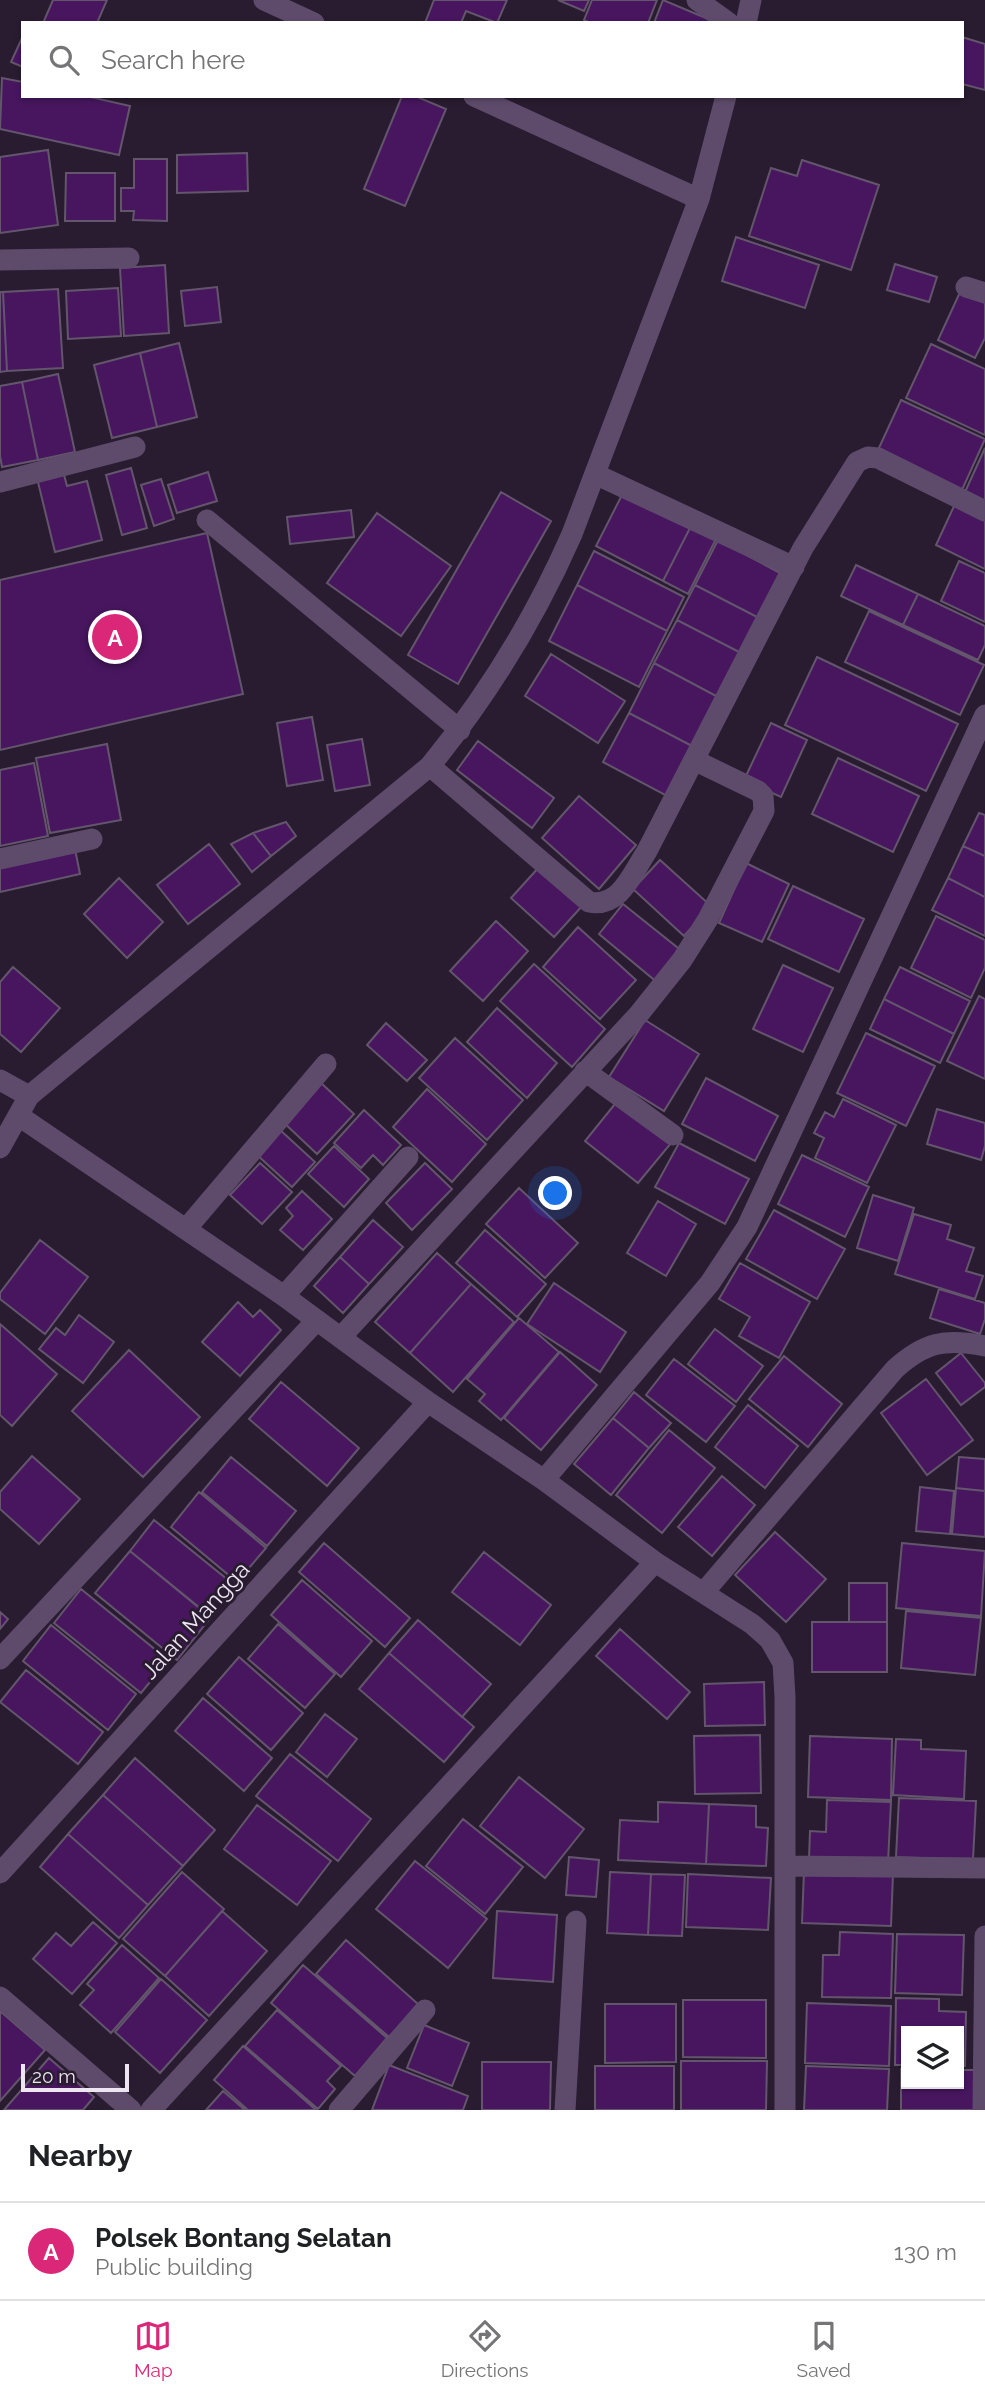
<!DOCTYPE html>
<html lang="en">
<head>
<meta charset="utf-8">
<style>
	body { margin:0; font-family:Raleway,sans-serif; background:#f2f2f2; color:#202124 }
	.controls { position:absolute; right:21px; bottom:21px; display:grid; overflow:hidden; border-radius:0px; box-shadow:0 2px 5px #0004 }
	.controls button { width:63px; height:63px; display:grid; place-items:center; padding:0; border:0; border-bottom:2px solid #e0e0e0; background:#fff; color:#202124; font:35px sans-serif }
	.scale { position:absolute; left:21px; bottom:18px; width:108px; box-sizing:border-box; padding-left:7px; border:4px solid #ede5f2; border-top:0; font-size:19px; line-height:24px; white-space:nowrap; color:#ede5f2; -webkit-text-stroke:5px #291c30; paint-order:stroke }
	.you { position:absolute; left:556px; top:1194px; width:24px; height:24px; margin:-18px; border:5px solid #fff; border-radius:50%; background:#1a73e8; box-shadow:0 0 0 10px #1a73e833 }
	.badge { display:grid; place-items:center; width:46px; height:46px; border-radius:50%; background:#db2777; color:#fff; font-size:23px; font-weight:700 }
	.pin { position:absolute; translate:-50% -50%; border:4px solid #fff; box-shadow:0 2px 7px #0006 }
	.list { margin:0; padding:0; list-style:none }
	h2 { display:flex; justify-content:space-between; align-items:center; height:91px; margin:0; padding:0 28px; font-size:30px }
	h2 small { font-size:23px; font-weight:400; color:#757577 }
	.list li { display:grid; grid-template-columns:46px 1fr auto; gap:21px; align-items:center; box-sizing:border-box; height:98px; padding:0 28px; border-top:2px solid #e0e0e0 }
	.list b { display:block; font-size:26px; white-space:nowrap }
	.list p { margin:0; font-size:23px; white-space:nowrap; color:#757577 }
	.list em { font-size:23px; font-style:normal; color:#757577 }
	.icon { flex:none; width:38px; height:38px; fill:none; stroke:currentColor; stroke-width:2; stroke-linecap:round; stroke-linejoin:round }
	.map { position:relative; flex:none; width:985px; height:2110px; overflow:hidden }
	.search { position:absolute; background:#fff; box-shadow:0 2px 5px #0004; left:21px; right:21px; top:21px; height:77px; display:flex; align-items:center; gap:18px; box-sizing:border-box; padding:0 24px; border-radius:0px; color:#757577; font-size:26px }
	.sheet { height:189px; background:#fff }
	nav { display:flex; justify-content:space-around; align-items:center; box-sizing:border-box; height:98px; border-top:2px solid #e0e0e0; background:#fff; font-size:19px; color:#757577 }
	nav a { display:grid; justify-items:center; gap:4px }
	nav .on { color:#db2777 }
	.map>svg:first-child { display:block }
	.building { fill:#47165f; stroke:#63556c; stroke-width:2 }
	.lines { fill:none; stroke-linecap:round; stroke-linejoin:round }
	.street { stroke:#5e4b6b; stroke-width:21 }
	.labels { text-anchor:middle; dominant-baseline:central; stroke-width:6; stroke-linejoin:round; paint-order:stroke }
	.street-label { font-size:23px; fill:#ede5f2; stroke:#291c30 }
</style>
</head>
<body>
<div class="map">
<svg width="985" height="2110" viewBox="0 0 985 2110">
	<rect width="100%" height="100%" fill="#291c30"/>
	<path class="building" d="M53 0H107L97 23H43Z
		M434 0H507L497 23 466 11 461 23H425Z
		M558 0H589L584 11Z
		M592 0H657L648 23H590L584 20Z
		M663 0 713 21V23H654Z
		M23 36V67L11 62Z
		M962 37 985 44V90L962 84Z
		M2 78 23 82V96H86L130 106 119 155 0 129Z
		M402 96H415L446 109 405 206 364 189Z
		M48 150 58 225 0 233V157Z
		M247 153 248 191 177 193V155Z
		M134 159H167V221L133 220 134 211H121V188H134Z
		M802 160 879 185 851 270 749 236 771 168 797 176Z
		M66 173H115V221H65Z
		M736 237 819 265 805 308 722 281Z
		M895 264 937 277 929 302 887 290Z
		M165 265 169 333 124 336 120 268Z
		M217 287 221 322 185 326 181 291Z
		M118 288 121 336 68 339 66 291Z
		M58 289 63 368 7 371 3 292Z
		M961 290 985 301V338L975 358 938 340Z
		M0 292H3L7 371 0 372Z
		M179 343 197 417 157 427 140 353Z
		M931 344 985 369V435L906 398Z
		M140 353 157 427 112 438 94 365Z
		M58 374 75 452 38 460 22 382Z
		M22 382 38 460 2 467 0 456V386Z
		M901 400 985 439 962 490 878 450Z
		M985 448V501L965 492Z
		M131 468 147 528 122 535 106 475Z
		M63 471 67 486 87 481 102 540 55 552 37 478Z
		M208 472 217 501 177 513 168 485Z
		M161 479 174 519 154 526 141 485Z
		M624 491 691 526 663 581 596 546Z
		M501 492 551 521 458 684 408 655Z
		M955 504 985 518V569L936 545Z
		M351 510 354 537 290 544 287 517Z
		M377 513 451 566 401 636 327 583Z
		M691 526 716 539 688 594 663 581Z
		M207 533 243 694 0 750V580Z
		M718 540 782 574 759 618 695 585Z
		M594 551 684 597 667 631 577 585Z
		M959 561 985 573V622L941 601Z
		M856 565 918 594 903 625 841 596Z
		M577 585 667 631 639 687 549 641Z
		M695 585 759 618 741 653 677 620Z
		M918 594 985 626V645L978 660 903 625Z
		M869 611 984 665 960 715 845 662Z
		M677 620 741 653 718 697 654 663Z
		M551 654 625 701 598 743 525 696Z
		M817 657 958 724 926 791 785 725Z
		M654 663 718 697 692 746 629 713Z
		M629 713 692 746 667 796 603 762Z
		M312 717 323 780 287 786 277 723Z
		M771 723 807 740 781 797 744 780Z
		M362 739 370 785 335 791 327 745Z
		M478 741 554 798 532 828 457 770Z
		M107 744 121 820 50 833 36 758Z
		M838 758 919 796 893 852 812 814Z
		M34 763 48 836 0 846V770Z
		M579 796 636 845 599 889 542 838Z
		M979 813 985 815V856L963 846Z
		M286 822 296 836 271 856 253 833Z
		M253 833 271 856 252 872 231 844Z
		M209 844 240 884 188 924 157 885Z
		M963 846 985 856V897L948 878Z
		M75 849 80 874 0 892V865Z
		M660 860 711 906 684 936 633 889Z
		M746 863 789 884 762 942 719 923Z
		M540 866 583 905 554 937 511 898Z
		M119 878 163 922 127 958 84 914Z
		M948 878 985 897V936L932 910Z
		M793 886 864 919 839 972 768 939Z
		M623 904 683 952 658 983 599 934Z
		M936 916 985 940V968L971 998 911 968Z
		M496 921 528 951 483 1001 450 971Z
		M578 927 636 980 600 1019 543 967Z
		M534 964 605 1029 572 1067 500 1001Z
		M783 965 833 988 803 1052 753 1029Z
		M13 967 60 1008 21 1052 0 1034V982Z
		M900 967 970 1001 954 1034 884 999Z
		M979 996 985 999V1079L947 1061Z
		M884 999 954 1034 940 1063 870 1029Z
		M497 1008 557 1063 527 1098 467 1042Z
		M645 1020 699 1054 664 1111 609 1077Z
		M386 1023 427 1060 407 1081 367 1045Z
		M866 1033 935 1066 906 1126 837 1093Z
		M455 1038 523 1100 487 1140 419 1078Z
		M706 1078 778 1116 755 1161 682 1124Z
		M319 1081 354 1114 317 1154 282 1121Z
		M427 1089 486 1144 452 1182 393 1127Z
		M619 1099 672 1142 638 1183 585 1141Z
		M843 1099 896 1125 867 1183 815 1158 824 1138 814 1133 825 1112 834 1117Z
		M937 1109 985 1123V1146L981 1160 927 1144Z
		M364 1110 401 1145 383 1165 373 1155 361 1168 334 1143Z
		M279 1129 315 1162 292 1187 256 1154Z
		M679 1143 749 1179 725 1224 655 1187Z
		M334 1146 369 1179 344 1207 308 1174Z
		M802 1155 869 1187 845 1237 778 1204Z
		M260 1163 292 1192 262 1224 230 1195Z
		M425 1163 452 1189 412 1230 386 1203Z
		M519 1188 578 1243 545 1278 486 1224Z
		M302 1191 332 1219 303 1250 280 1230 293 1216 286 1208Z
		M873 1195 914 1208 898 1261 857 1248Z
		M658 1201 696 1224 666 1276 627 1253Z
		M774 1210 845 1249 817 1299 746 1259Z
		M914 1214 951 1225 947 1239 974 1248 966 1271 983 1276 975 1299 895 1274Z
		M373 1220 403 1247 369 1284 340 1257Z
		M485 1230 546 1284 517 1317 456 1263Z
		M40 1240 88 1277 45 1334 0 1299V1293Z
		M437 1253 471 1284 410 1353 375 1322Z
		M340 1257 369 1284 343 1313 314 1286Z
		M740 1263 810 1302 779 1358 739 1336 750 1317 719 1299Z
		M554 1283 626 1332 600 1372 527 1324Z
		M471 1284 514 1322 453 1392 410 1353Z
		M939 1289 985 1303V1319L980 1334 930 1318Z
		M238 1302 253 1317 260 1310 281 1330 240 1376 202 1342Z
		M79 1315 114 1342 83 1383 39 1349 56 1328 65 1335Z
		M519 1318 559 1352 501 1420 479 1401 485 1394 467 1379Z
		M0 1324 57 1374 12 1426 0 1415Z
		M715 1329 763 1366 736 1402 688 1364Z
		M129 1350 200 1417 143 1477 72 1411Z
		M560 1352 597 1385 541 1450 504 1418Z
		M961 1353 985 1383V1387L961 1405 936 1373Z
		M784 1356 842 1404 808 1447 749 1399Z
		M674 1359 735 1406 706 1442 646 1395Z
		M926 1379 973 1440 927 1475 881 1413Z
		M281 1382 359 1448 327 1486 249 1419Z
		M634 1392 671 1423 649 1448 613 1418Z
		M748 1405 798 1446 765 1488 715 1447Z
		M613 1418 649 1448 611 1495 574 1464Z
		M669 1430 715 1468 662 1533 616 1495Z
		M32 1456 80 1499 39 1544 0 1509V1492Z
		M231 1457 296 1511 267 1546 202 1492Z
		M959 1457 985 1459V1491L956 1488Z
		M722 1476 755 1505 712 1556 678 1527Z
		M920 1487 954 1491 950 1534 916 1531Z
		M956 1488 985 1491V1537L952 1534Z
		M199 1492 266 1548 237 1582 171 1527Z
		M154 1520 228 1580 203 1611 130 1551Z
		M775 1532 826 1579 786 1622 735 1575Z
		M324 1543 410 1618 385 1647 299 1572Z
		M902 1543 985 1551 981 1616 896 1608Z
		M130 1551 211 1617 177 1660 95 1593Z
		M484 1552 551 1605 520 1645 452 1592Z
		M302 1580 372 1641 341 1677 271 1615Z
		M849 1583H887V1622H849Z
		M81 1589 168 1660 141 1693 54 1623Z
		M906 1611 981 1618 975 1675 901 1668Z
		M0 1612 8 1619 0 1629Z
		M418 1620 491 1684 462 1717 389 1653Z
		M812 1622H887V1672H812Z
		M278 1624 335 1674 305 1708 248 1659Z
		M51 1625 136 1694 108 1730 23 1661Z
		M620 1629 690 1692 667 1719 596 1656Z
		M389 1653 474 1727 444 1762 359 1689Z
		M239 1657 303 1713 271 1750 207 1694Z
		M26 1670 103 1732 78 1764 0 1702Z
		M764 1682 765 1725 705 1726 704 1684Z
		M203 1698 272 1758 244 1791 175 1731Z
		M325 1714 357 1739 327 1777 296 1752Z
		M760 1735 761 1793 695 1794 694 1736Z
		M810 1736 892 1739 891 1800 808 1797Z
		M896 1739 921 1740V1749L966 1751 964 1799 893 1795Z
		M290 1754 371 1819 338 1861 256 1796Z
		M135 1758 215 1830 183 1866 103 1795Z
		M519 1777 584 1829 545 1878 480 1826Z
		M103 1795 183 1866 148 1905 68 1834Z
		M899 1798 976 1801 973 1860 896 1857Z
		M827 1800 891 1802 888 1862 809 1859 810 1831 826 1832Z
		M658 1802 709 1804 706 1864 618 1860 620 1820 658 1822Z
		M709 1804 756 1806V1827L768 1828 766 1866 706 1864Z
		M257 1805 331 1861 297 1905 224 1849Z
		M463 1819 523 1867 485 1914 426 1866Z
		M68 1834 148 1905 119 1938 40 1867Z
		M569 1857 599 1860 596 1897 566 1895Z
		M415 1861 487 1919 448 1968 376 1909Z
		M804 1871 893 1874 891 1926 802 1923Z
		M182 1872 224 1909 165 1976 123 1939Z
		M610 1872 651 1874 648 1935 607 1933Z
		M651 1874 685 1875 682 1936 648 1935Z
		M688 1874 771 1878 768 1930 686 1927Z
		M222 1911 267 1951 209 2016 165 1976Z
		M497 1911 557 1915 553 1982 493 1978Z
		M93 1922 117 1943 72 1994 33 1959 56 1933 71 1946Z
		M840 1932 893 1934 891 1998 822 1997 823 1955H839Z
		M897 1934 964 1935 962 1995 895 1993Z
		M346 1940 418 2004 389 2037 316 1974Z
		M122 1945 159 1978 111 2033 80 2005 94 1990 87 1984Z
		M303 1965 387 2038 355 2076 271 2003Z
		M161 1979 207 2020 160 2073 115 2032Z
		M896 1998 939 1999V2011L966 2012 965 2066H959V2031H906V2065H895Z
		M683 2000H766V2058L683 2057Z
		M807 2003 891 2006 889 2066 805 2063Z
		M605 2004H676V2062L605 2063Z
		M277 2010 341 2066 327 2081 335 2089 318 2109 245 2046Z
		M0 2011 45 2050 0 2101Z
		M424 2025 469 2043 452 2086 407 2068Z
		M243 2046 316 2110H248L214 2080Z
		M49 2058 94 2097 83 2110H4Z
		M681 2061H767L766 2110H681Z
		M482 2062H551L550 2110H482Z
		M389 2065 468 2096 463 2110H372Z
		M595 2066H674V2110H595Z
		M806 2066 889 2069 887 2110H804Z
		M901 2069H906V2084H959V2070H976L975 2110H901Z
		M223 2091 245 2110H206Z"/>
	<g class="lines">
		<path class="street" d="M264 0 314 23
			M697 0 729 23
			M746 23 751 0
			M474 96 699 199
			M0 260 129 258
			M966 287 985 293
			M595 474 794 567
			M0 482 135 447
			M207 520 460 730
			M430 766 589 902C620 908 632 874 647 851L803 548 857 462 868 457 878 458 985 511
			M0 859 92 839
			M585 1071 673 1135
			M0 1080 29 1096
			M19 1116 284 1296 428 1402 544 1480 655 1562 752 1624 770 1640 783 1663 785 1697V2110
			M0 1148 29 1096 430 766C487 696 536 616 572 534L699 199 726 96
			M186 1229 326 1064
			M284 1296 408 1157
			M341 1337 639 1014 682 960 708 919 764 811 763 796 758 791 694 760
			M544 1480 710 1283 747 1227 985 715
			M704 1592 895 1369C925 1342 945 1338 985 1346
			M0 1659 317 1320
			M786 1866 985 1868
			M0 1873 428 1402
			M0 1997 131 2110
			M151 2110 655 1562
			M339 2110 425 2010
			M565 2110 576 1921
			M983 2110 985 1936"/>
	</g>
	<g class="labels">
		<g class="street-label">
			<text transform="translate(195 1620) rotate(-48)">Jalan Mangga</text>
		</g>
	</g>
</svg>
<div class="controls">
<button><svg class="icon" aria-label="layers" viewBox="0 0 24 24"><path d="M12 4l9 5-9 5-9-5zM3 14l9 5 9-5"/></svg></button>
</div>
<div class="scale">20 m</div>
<div class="you"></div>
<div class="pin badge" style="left:115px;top:637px">A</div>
<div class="search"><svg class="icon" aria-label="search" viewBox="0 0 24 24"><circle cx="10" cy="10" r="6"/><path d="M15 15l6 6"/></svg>Search here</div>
</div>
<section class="sheet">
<h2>Nearby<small></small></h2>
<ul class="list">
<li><span class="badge">A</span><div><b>Polsek Bontang Selatan</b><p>Public building</p></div><em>130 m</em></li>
</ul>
</section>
<nav>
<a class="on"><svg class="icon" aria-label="map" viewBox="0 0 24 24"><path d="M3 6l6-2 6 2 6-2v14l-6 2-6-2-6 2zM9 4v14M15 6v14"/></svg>Map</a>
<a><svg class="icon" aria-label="directions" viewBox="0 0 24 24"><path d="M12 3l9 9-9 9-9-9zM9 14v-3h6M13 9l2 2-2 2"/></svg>Directions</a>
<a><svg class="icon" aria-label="saved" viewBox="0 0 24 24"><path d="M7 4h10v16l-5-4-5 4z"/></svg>Saved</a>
</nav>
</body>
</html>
